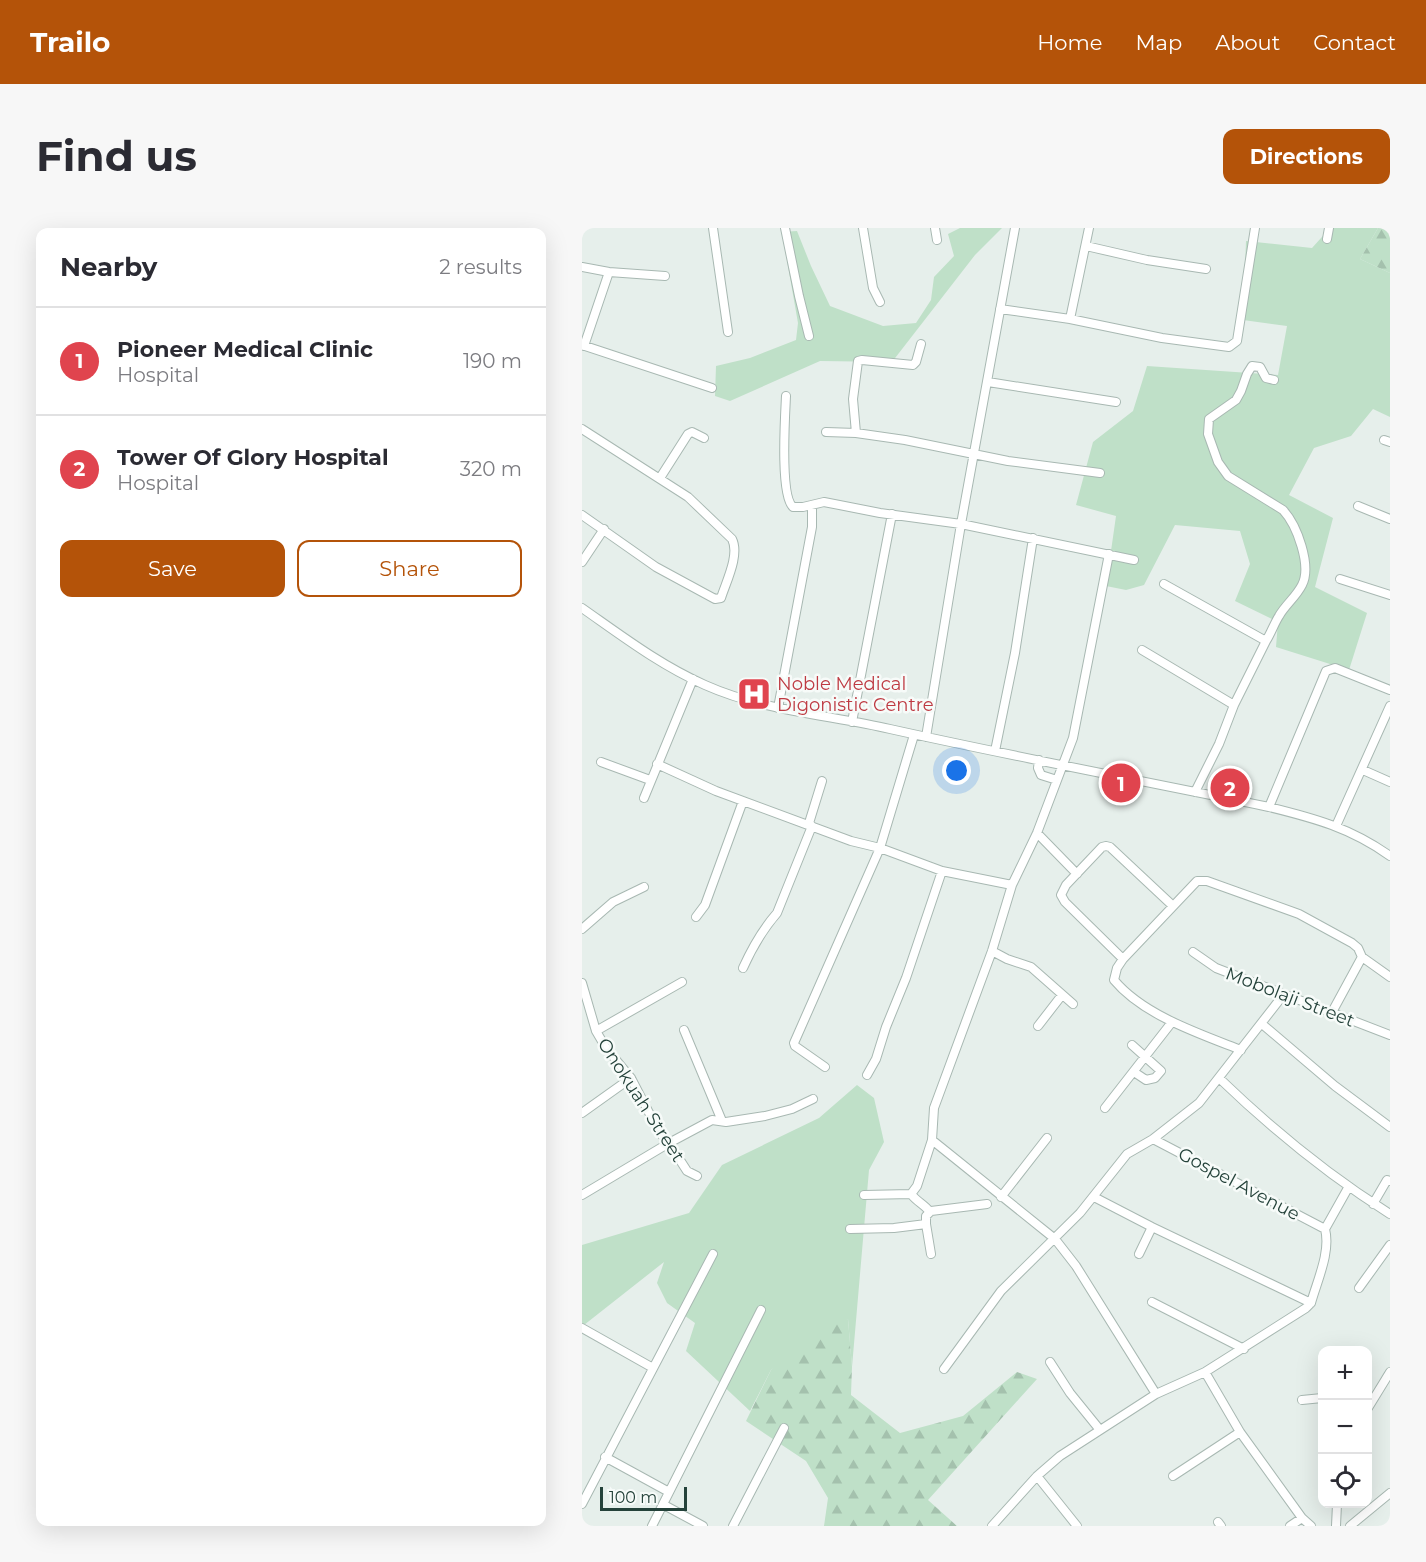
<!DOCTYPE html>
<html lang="en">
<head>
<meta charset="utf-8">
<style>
	body { margin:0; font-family:Montserrat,sans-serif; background:#f7f7f7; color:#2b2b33 }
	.controls { position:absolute; right:18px; bottom:18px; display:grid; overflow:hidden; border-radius:12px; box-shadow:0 6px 24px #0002 }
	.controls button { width:54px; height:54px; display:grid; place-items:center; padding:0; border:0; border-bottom:2px solid #e1e1e2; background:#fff; color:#2b2b33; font:30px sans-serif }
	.scale { position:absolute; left:18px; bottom:15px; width:87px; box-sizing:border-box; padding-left:6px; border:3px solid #24423a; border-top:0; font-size:16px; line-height:21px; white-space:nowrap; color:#24423a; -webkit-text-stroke:4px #f7fbf9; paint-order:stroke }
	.you { position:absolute; left:375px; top:543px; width:21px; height:21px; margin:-15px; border:4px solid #fff; border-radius:50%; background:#1a73e8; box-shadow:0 0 0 9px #1a73e833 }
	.badge { display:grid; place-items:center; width:39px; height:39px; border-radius:50%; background:#b45309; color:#fff; font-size:20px; font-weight:700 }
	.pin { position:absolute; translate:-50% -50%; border:3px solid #fff; box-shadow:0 2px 6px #0006 }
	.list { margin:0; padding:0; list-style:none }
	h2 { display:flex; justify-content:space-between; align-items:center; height:78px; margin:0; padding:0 24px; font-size:26px }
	h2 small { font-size:20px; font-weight:400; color:#7c7c81 }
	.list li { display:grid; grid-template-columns:39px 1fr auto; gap:18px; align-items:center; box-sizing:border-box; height:108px; padding:0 24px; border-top:2px solid #e1e1e2 }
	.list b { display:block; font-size:22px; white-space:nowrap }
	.list p { margin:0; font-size:20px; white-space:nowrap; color:#7c7c81 }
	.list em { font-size:20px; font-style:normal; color:#7c7c81 }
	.actions { display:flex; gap:12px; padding:18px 24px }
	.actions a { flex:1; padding:14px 0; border:2px solid #b45309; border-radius:12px; text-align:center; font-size:21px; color:#b45309 }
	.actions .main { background:#b45309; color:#fff }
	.icon { flex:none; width:33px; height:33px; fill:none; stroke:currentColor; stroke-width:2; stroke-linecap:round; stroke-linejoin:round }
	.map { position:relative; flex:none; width:808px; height:1298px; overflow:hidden; border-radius:12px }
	header { display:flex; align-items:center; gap:36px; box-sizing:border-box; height:84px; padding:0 30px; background:#b45309; color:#fff }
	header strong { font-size:28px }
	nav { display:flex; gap:33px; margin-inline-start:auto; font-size:21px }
	.intro { display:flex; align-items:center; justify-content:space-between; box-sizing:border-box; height:144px; padding:0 36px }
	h1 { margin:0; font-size:42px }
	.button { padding:15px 27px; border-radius:12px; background:#b45309; color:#fff; font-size:21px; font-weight:700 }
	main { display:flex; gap:36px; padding:0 36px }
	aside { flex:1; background:#fff; border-radius:12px; box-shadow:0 6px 24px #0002 }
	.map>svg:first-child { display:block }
	.grass { fill:#bfe0c8 }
	.forest { fill:url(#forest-firs) }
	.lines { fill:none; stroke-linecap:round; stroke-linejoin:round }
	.minor-casing { stroke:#a8b8b2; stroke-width:10 }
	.minor { stroke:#fff; stroke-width:8 }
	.labels { text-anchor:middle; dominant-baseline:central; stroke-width:5; stroke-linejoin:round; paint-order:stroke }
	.health-label { font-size:18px; fill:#be3a42; stroke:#f7fbf9; text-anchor:start }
	.street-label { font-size:18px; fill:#24423a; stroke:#f7fbf9 }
</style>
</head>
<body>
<header>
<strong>Trailo</strong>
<nav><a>Home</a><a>Map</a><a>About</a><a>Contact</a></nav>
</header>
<div class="intro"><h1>Find us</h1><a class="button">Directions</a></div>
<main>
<aside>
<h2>Nearby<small>2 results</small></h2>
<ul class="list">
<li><span class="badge" style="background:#e0444e">1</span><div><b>Pioneer Medical Clinic</b><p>Hospital</p></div><em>190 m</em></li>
<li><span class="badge" style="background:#e0444e">2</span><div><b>Tower Of Glory Hospital</b><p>Hospital</p></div><em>320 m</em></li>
</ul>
<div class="actions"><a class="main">Save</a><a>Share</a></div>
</aside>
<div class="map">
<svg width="808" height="1298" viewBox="0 0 808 1298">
	<defs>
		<pattern id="forest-firs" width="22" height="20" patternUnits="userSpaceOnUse" patternTransform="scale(1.5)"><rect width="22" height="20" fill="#bfe0c8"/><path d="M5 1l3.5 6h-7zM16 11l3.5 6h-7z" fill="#a4c1ad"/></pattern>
	</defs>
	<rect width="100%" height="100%" fill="#e6efeb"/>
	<path class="grass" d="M378 0H420L393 27 310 134 238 133 148 173 133 168 134 138 168 130 214 112 216 95 200 4 215 3 229 38 248 78 301 98 334 95 349 72 352 49 372 28 366 6Z
		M748 0H796L778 31 808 45V189L791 181 769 208 732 220 707 267 751 290 733 359 785 385 767 442 694 419 696 394 653 373 668 336 658 303 593 297 562 357 544 362 524 358 534 288 494 277 511 214 551 183 565 138 696 147 705 98 661 92 664 13 730 20Z
		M275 857 292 870 302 914 287 942 270 1139 266 1091 189 1142 168 1183 104 1123 113 1095 85 1075 75 1055 82 1034 2 1097H0V1017L107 985 140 937 237 890Z"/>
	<path class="forest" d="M796 0H808V45L778 31Z
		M266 1091 270 1139 269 1167 318 1205 381 1188 435 1144 455 1151 346 1272 375 1298H242L246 1270 224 1233 164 1193 189 1142 236 1098Z"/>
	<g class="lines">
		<defs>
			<path id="minor" d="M131 0 146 104
				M203 0 217 68 227 108
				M281 0 291 60 298 74
				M353 0 355 12
				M745 11 747 0
				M504 18 565 32 624 41
				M0 39 27 44 83 48
				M418 81 488 91 580 110 647 119 655 113 673 0
				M488 91 507 0
				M0 117 130 160
				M2 118 27 44
				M406 154 534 174
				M204 168C203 189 198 268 211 279H221L242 274 298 285 379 296 552 332
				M0 201 106 269 150 311C158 327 144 354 139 370L133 371 74 339 0 287
				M244 204 274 205 271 171 276 133 280 132 331 137 334 134 339 116
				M274 205 323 212 426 233 518 245
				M802 212 808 214
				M78 250 106 206 110 204 122 210
				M776 278 808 291
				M0 334 22 301
				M758 351 808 367
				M582 356 684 413 652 477 637 516 613 564
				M0 380C40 408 78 437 123 457 181 483 247 487 308 501 434 529 561 553 687 579 732 590 769 600 808 628
				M684 413C689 405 692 396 697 388 703 377 714 369 720 357 730 338 715 297 701 282L646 248 636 234 626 206 627 191 654 172 659 163 665 146 670 138 678 139 684 150 692 152
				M560 422 652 477
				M196 480 230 299V277
				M270 494 310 286
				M344 509 379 296 433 0
				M413 523 433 425 451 310
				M457 532 456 540 459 547 475 552
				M19 534 68 552
				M75 536 134 563 269 613 298 620 360 643 430 657
				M781 542 808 554
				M62 570 111 451
				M687 579 744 443 753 440 808 462
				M754 598 808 478
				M455 605 495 646
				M114 689 123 677 161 573
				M0 701 31 674 62 659
				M410 723 425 731 449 739 491 776
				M611 724 634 740 808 807
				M541 731 483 674 479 667 484 657 520 619 524 618 528 619 591 678
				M161 740C170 720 181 701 195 685L230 598 227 595 240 553
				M0 755 14 803 24 820 49 850 77 904 87 915 105 943 115 948
				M749 786 780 729
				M680 796 753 858 808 899
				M456 798 480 767
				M102 802 140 893
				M14 803 100 754
				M550 817 579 843 573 850 564 852 552 844
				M659 822C618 806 561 787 532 752L535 740 541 731 615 653H625L717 686 770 715 776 720 780 729 808 749
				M243 839 213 818 212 815 298 620 332 507
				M285 847 294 831 304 799 324 750 360 643
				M637 850C690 901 746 947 808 986
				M523 880 590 794
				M0 885 49 850
				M571 911 743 1001
				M350 912 473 1011 494 1038 574 1166
				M329 966 335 958 350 912 352 880 410 723 430 657 455 605 491 510 527 326
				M329 966C335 974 342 976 348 984
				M0 967 87 915 130 892 144 894 183 888 210 881 231 871
				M282 967 329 966
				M419 969 465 910
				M512 969 570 999 729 1075
				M791 976 805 952 808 953
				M344 996 349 1026
				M268 1001 312 1000 344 996V988L349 983 405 976
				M557 1026 570 999
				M777 1060 808 1017
				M570 1074 662 1121
				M0 1100 71 1140
				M468 1134 488 1165 518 1202
				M362 1141 419 1063 498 985 545 926 571 911 617 875 702 766
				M623 1144 658 1204 720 1290 729 1298
				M720 1172 740 1170
				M786 1180 808 1144
				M23 1229 87 1264
				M455 1248 495 1298
				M591 1248 658 1204
				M0 1276 131 1026
				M82 1277 121 1298
				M636 1294 639 1298
				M70 1298 179 1082
				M151 1298 202 1200
				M410 1298 455 1248 478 1228 574 1166 623 1144 724 1080 729 1075C735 1053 749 1024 743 1001L766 960
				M708 1298 720 1290
				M754 1298 755 1276
				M768 1298 808 1265"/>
		</defs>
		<use href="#minor" class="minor-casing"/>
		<use href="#minor" class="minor"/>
	</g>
	<defs>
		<symbol id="hospital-square" viewBox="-11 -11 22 22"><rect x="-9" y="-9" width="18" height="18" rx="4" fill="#e0444e" stroke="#f7fbf9"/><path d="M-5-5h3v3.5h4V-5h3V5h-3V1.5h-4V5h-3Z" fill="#fff"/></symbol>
	</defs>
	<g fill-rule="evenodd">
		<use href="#hospital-square" x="153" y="447" width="38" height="38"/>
	</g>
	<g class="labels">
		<g class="health-label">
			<text x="195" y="456">Noble Medical<tspan x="195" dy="21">Digonistic Centre</tspan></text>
		</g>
		<g class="street-label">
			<text transform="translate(708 769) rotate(21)">Mobolaji Street</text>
			<text transform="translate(59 872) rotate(57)">Onokuah Street</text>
			<text transform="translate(657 956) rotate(28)">Gospel Avenue</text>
		</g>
	</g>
</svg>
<div class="controls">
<button>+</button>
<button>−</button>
<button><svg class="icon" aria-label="locate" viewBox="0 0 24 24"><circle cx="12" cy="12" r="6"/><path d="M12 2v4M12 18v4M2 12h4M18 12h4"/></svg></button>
</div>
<div class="scale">100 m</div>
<div class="you"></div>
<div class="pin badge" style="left:539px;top:555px;background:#e0444e">1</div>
<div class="pin badge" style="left:648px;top:560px;background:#e0444e">2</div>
</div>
</main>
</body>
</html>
